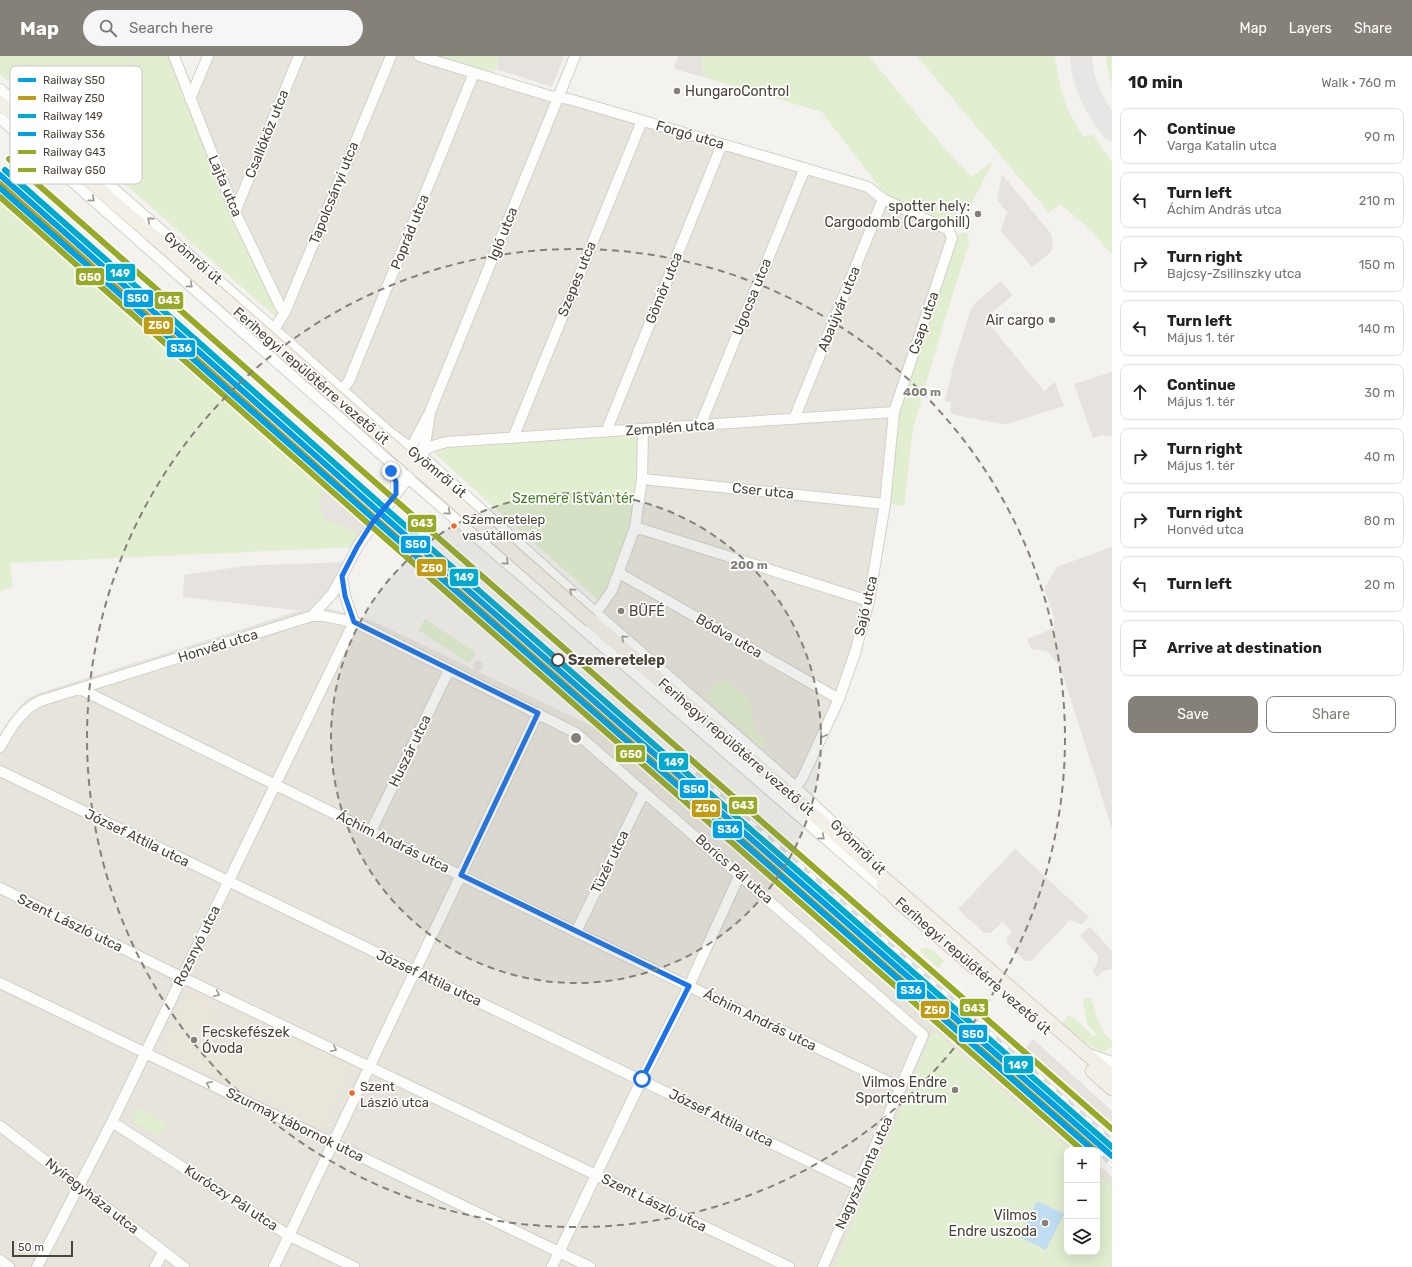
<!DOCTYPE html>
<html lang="en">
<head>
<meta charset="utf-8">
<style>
	body { margin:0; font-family:Rubik,sans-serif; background:#f6f6f6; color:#222 }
	.controls { position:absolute; right:12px; bottom:12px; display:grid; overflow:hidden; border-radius:8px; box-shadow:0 4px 16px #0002 }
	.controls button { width:36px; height:36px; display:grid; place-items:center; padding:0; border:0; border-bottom:1px solid #e0e0e0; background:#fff; color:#222; font:20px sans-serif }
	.scale { position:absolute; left:12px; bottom:10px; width:61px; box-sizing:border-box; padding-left:4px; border:2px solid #4b4439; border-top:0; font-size:11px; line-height:14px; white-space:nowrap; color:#4b4439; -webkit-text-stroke:3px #fff; paint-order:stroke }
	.stop { position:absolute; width:12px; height:12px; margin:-9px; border:3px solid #1a73e8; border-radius:50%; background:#fff }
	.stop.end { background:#1a73e8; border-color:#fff; box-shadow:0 1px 4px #0008 }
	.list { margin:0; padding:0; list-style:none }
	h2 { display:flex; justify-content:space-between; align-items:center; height:52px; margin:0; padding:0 16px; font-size:17px }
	h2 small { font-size:13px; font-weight:400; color:#767676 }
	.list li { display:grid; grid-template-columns:26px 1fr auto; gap:12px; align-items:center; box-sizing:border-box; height:56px; margin:0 8px 8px; padding:0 8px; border:1px solid #e0e0e0; border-radius:8px }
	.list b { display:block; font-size:15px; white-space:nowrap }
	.list p { margin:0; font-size:13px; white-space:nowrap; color:#767676 }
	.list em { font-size:13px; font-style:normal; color:#767676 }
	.actions { display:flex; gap:8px; padding:12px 16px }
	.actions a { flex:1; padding:9px 0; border:1px solid #868178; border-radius:8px; text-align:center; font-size:14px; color:#868178 }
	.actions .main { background:#868178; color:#fff }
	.icon { flex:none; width:22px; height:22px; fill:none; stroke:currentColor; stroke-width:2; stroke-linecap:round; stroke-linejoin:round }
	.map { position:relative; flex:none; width:1112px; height:1211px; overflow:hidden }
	header { display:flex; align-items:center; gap:24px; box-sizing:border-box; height:56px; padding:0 20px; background:#868178; color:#fff }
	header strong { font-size:19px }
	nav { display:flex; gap:22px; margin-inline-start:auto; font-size:14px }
	.search { width:280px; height:36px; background:#f6f6f6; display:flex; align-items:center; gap:10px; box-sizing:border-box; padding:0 14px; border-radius:22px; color:#767676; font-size:15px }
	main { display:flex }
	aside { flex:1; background:#fff }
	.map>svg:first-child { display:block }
	.residential { fill:#e7e4dc }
	.industrial { fill:#e6e2de }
	.education { fill:#eae5da }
	.green { fill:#e1eecf }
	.parking { fill:#e6e3df }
	.water { fill:#c0ddf1 }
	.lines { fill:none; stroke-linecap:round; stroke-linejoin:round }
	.taxiway { stroke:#e8e6e4; stroke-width:22 }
	.minor-casing { stroke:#d2d0cb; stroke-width:12 }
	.major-casing { stroke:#d6cebb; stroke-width:15 }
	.minor { stroke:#fdfdfc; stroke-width:10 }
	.major { stroke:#f2efe6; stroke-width:13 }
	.rail-casing { stroke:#dbdbda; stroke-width:4 }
	.rail { stroke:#fff; stroke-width:2.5; stroke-dasharray:8; stroke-linecap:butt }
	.major-bridge-casing { stroke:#d6cebb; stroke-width:15; stroke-linecap:butt }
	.major-bridge { stroke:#f2efe6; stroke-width:13 }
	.rail-1-casing { stroke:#fff; stroke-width:9 }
	.rail-2-casing { stroke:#fff; stroke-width:9 }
	.rail-3-casing { stroke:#fff; stroke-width:9 }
	.rail-4-casing { stroke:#fff; stroke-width:9 }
	.rail-5-casing { stroke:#fff; stroke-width:9 }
	.rail-6-casing { stroke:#fff; stroke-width:9 }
	.rail-1 { stroke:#00a0e3; stroke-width:6 }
	.rail-2 { stroke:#bf9c14; stroke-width:6 }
	.rail-3 { stroke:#00a9ce; stroke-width:6 }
	.rail-4 { stroke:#00a0e3; stroke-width:6 }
	.rail-5 { stroke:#97a926; stroke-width:6 }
	.rail-6 { stroke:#97a926; stroke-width:6 }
	.oneway { stroke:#9b9791 }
	.route { stroke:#1a73e8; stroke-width:5 }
	.ring { fill:none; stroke:#868178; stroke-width:2; stroke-dasharray:7 5 }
	.poi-dot { fill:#868178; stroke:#fff; stroke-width:1.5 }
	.bus-dot { fill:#f26522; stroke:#fff; stroke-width:1.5 }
	.stop-dot { fill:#fff; stroke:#4b4439; stroke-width:2 }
	.labels { text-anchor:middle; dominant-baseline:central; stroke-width:3.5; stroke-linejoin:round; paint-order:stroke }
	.bus-label { font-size:13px; fill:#4b4439; stroke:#fff; text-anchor:start }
	.poi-label { font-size:14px; fill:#4b4439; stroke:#fff; text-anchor:end }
	.street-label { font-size:14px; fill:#4b4439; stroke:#fff }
	.park-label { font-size:14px; fill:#4a7f2a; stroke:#fff }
	.stop-label { font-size:14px; font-weight:bold; fill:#4b4439; stroke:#fff; text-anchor:start }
	.key { fill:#fff; stroke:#c9c7c4; stroke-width:1 }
	.key-label { font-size:11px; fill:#4b4439 }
	.centre { fill:#868178; stroke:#fff; stroke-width:2 }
	.ring-label { font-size:12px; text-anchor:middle; font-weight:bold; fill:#868178; stroke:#fff; stroke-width:3.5; stroke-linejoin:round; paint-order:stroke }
	.line-badge { stroke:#fff; stroke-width:1.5 }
	.badge-label { font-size:11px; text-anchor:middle; font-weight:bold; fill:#fff }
</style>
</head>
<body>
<header>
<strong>Map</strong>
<div class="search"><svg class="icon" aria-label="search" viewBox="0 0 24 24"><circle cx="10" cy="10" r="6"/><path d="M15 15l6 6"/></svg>Search here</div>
<nav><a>Map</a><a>Layers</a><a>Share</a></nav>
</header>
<main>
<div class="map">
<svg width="1112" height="1211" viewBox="0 0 1112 1211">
	<rect width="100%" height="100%" fill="#f4f2ee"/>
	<path class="residential" d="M208 0H419L867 131 952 178 888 407 855 597 795 731 596 557 635 471 643 374 447 386 422 400 274 273 282 253 190 43Z
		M326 552 371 564 602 675 734 789 744 802 756 809 807 856 815 861 856 897 862 905 879 916 907 941 910 946 1081 1094H1067V1196H1097V1108L1112 1121V1211H0V679L20 650 27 643 39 637 305 553Z"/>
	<path class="industrial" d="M1112 316V380L1101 379 1093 382 1074 328Z
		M1112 491V773L1060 610 1047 595 1031 593 1027 583 1054 572V561L1044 532 1057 511Z
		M343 506 330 534 311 556 183 541 184 519 244 510Z
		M473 610a5 5 0 1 1 10 0a5 5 0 1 1-10 0Z"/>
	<path class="education" d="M189 931 218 945 210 963 235 976 244 958 355 1011 324 1074 159 996Z"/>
	<path class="green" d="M0 0H170L224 141 278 256V263L0 18Z
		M434 0H499L494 17Z
		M702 0H869L950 99 972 121 993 105 970 151 934 144 972 167 960 173 950 171 885 139 822 56 703 21Z
		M917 0H1055C1060 35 1064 51 1083 80L1093 79 1112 105V199L1092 175 1060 148 1049 157Z
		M1107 0H1112V29L1106 6Z
		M0 124 379 459 357 491 10 507 13 531 0 535Z
		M965 176 968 178 969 187 938 286 913 373 904 450 889 448 898 355 956 179Z
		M640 378C637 443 629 488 600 546L435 398 434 393Z
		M425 563 476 597 469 607 418 574Z
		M721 622 750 643 754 675 766 685 762 692 706 641Z
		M929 892 945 905 938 912 921 896 920 893Z
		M1086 942H1091C1096 957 1099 976 1112 985V991L1103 996 1095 993 1062 968 1068 960C1079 962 1084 973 1093 980L1097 979 1087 967 1083 945Z
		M934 974 1070 1094H1067V1196H1097V1118L1112 1131V1206L1110 1211H834Z
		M140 1052 166 1069 158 1081 132 1065Z"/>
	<path class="parking" d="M499 0H564L552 31 496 13Z
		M678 0H702L703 21 674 13Z
		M1002 118 1051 178 1053 184 1052 193 1050 197 1032 211 1001 175 1007 156 997 144Z
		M1001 225 1013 239 985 263 1044 335 1055 326 1064 350 1011 367 1002 368 955 359 950 356 951 346 945 345 955 303 971 253 975 247Z
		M325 419 373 460 360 479 339 468 325 464 319 449 322 435 317 427Z
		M1090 499 1104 540 1071 551 1057 511Z
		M1112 507V541L1101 511Z
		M605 552 636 580 630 587 599 559Z
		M1112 699V728L1103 702Z
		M1015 793 1089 861 1082 869 1070 864 1031 905H1025L1007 888V882L1012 875 1002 866 991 877H984L958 853Z
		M1090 871 1112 895V913L1103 915 1097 921 1092 914 1097 909 1098 900 1080 880Z
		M1033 983 1112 1055V1074L1024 994Z"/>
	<path class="water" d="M1037 1145 1064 1158 1046 1194 1019 1181Z"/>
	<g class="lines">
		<path class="taxiway" d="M1081 0C1082 29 1095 51 1112 74"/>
		<defs>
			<path id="minor" d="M174 0 235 156 280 250 285 256
				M419 0 550 40 569 43 868 131 883 143 949 174 952 182 894 356 885 448 869 545 855 597 839 643 802 723 795 731
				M0 33 274 273 389 376 422 400 596 557 781 718 862 794
				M190 43 208 0
				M0 62 408 422 887 836
				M235 156 299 0
				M274 273 285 256 391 0
				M342 334 349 325 474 17
				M794 363 883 143
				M700 370 805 112
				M606 376 722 88
				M513 382 642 65
				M424 395 432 390 447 386 894 356
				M419 404 426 383 430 356
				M642 423 885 448
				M396 438V427L399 414 430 356 575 0
				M635 471 869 545
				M619 517 839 643
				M342 520 345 540 354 566
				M596 557 612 534 635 471 642 423 643 374
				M312 560H324L354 566 576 677 923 979 823 1211
				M80 633 576 876 901 1032
				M0 691C11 672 20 655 40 645L312 560 333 537 359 488 411 418
				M0 715C285 855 573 989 858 1129
				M371 775 449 614
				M0 832 181 921 789 1211
				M576 876 644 736
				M0 927 590 1211
				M1089 998 1112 1006
				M112 1066 288 1179 354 1211
				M0 1070 184 1211
				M0 1204 9 1211
				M37 1211 112 1066 354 566
				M155 1211 163 1196
				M274 1211 538 657
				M552 1211 642 1023 689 930 740 818"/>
			<path id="major" d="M0 47 180 204
				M591 565 775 724 877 816 1112 1020
				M883 829 898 845 974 911
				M1092 1015 1112 1033"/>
		</defs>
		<use href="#minor" class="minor-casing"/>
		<use href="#major" class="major-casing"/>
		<use href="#minor" class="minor"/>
		<use href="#major" class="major"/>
		<defs>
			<path id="rail" d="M534 607 1089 1094
				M678 701 1112 1084
				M1097 1094 1112 1110"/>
		</defs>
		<use href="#rail" class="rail-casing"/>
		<use href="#rail" class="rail"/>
		<defs>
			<path id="major-bridge" d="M180 204 591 565"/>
		</defs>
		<use href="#major-bridge" class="major-bridge-casing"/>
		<use href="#major-bridge" class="major-bridge"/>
		<defs>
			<path id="rail-1" d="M0 119 380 457 1112 1100"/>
			<path id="rail-2" d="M0 128 375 462 1095 1094"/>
			<path id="rail-3" d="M5 114 385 452 1112 1091"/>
			<path id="rail-4" d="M0 132 375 464 1093 1094"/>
			<path id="rail-5" d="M9 103 393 442 1112 1073"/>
			<path id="rail-6" d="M0 141 370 469 1082 1094"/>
		</defs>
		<use href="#rail-1" class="rail-1-casing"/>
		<use href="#rail-2" class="rail-2-casing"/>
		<use href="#rail-3" class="rail-3-casing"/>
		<use href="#rail-4" class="rail-4-casing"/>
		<use href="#rail-5" class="rail-5-casing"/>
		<use href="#rail-6" class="rail-6-casing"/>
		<use href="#rail-1" class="rail-1"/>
		<use href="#rail-2" class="rail-2"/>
		<use href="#rail-3" class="rail-3"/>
		<use href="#rail-4" class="rail-4"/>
		<use href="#rail-5" class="rail-5"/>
		<use href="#rail-6" class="rail-6"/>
	</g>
	<defs><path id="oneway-chevron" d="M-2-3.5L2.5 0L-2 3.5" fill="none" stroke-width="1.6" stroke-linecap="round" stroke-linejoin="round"/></defs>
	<g class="oneway">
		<use href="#oneway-chevron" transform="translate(92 143) rotate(41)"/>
		<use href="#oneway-chevron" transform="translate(150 164) rotate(-139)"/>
		<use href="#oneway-chevron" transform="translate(190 229) rotate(41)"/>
		<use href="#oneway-chevron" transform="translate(448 456) rotate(40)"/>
		<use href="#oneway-chevron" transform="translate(506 506) rotate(41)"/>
		<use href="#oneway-chevron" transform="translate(572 535) rotate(-138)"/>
		<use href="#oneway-chevron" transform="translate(624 582) rotate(-138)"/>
		<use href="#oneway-chevron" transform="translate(823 679) rotate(115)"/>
		<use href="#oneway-chevron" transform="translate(822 781) rotate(41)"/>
		<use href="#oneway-chevron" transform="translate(217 938) rotate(25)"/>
		<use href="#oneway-chevron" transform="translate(334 993) rotate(25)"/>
		<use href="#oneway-chevron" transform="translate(209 1028) rotate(-154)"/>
	</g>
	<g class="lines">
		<path class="route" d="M391 415 396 426V438L372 467 357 491 342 520 345 540 354 566 538 657 461 819 689 930 642 1023"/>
	</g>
	<circle cx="576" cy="682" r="245" fill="#868178" fill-opacity=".12"/>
	<g class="ring">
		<circle cx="576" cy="682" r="245"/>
		<circle cx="576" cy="682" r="489"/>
	</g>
	<g class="poi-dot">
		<circle cx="677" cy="35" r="4"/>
		<circle cx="978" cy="158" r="4"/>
		<circle cx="1052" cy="264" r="4"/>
		<circle cx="621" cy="555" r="4"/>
		<circle cx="194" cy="984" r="4"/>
		<circle cx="955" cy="1034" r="4"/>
		<circle cx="1045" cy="1167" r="4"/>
	</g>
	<g class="bus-dot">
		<circle cx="454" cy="470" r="3.5"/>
		<circle cx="352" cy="1037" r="3.5"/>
	</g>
	<circle class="stop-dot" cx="558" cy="604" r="6"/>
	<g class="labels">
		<g class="bus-label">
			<text x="462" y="463">Szemeretelep<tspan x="462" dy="16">vasútállomás</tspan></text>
			<text x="360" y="1030">Szent<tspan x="360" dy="16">László utca</tspan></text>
		</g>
		<g class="poi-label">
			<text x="685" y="35" text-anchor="start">HungaroControl</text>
			<text x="970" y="150">spotter hely:<tspan x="970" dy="16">Cargodomb (Cargohill)</tspan></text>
			<text x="1044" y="264">Air cargo</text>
			<text x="629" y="555" text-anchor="start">BÜFÉ</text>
			<text x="202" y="976" text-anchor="start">Fecskefészek<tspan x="202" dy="16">Óvoda</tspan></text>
			<text x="947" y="1026">Vilmos Endre<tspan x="947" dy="16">Sportcentrum</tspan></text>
			<text x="1037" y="1159">Vilmos<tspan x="1037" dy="16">Endre uszoda</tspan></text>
		</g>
		<g class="street-label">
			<text transform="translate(267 78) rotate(-68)">Csallóköz utca</text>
			<text transform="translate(690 79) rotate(16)">Forgó utca</text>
			<text transform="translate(225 130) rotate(67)">Lajta utca</text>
			<text transform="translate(334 137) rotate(-68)">Tapolcsányi utca</text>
			<text transform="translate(410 176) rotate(-68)">Poprád utca</text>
			<text transform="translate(503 178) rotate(-68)">Igló utca</text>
			<text transform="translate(193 202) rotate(41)">Gyömrői út</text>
			<text transform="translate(577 223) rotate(-68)">Szepes utca</text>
			<text transform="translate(664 232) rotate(-68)">Gömör utca</text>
			<text transform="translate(752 241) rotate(-68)">Ugocsa utca</text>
			<text transform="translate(839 253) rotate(-68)">Abaújvár utca</text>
			<text transform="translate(924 267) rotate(-71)">Csap utca</text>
			<text transform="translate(311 320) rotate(41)">Ferihegyi repülőtérre vezető út</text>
			<text transform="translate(670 372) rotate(-4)">Zemplén utca</text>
			<text transform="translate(437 416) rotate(40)">Gyömrői út</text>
			<text transform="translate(763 435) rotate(6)">Cser utca</text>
			<text transform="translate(866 550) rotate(-77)">Sajó utca</text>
			<text transform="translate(729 580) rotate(30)">Bódva utca</text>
			<text transform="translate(218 590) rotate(-17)">Honvéd utca</text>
			<text transform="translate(736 691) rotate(41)">Ferihegyi repülőtérre vezető út</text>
			<text transform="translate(410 695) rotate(-64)">Huszár utca</text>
			<text transform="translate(137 782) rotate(26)">József Attila utca</text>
			<text transform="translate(393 786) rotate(26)">Áchim András utca</text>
			<text transform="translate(858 791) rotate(45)">Gyömrői út</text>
			<text transform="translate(610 806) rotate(-64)">Tüzér utca</text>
			<text transform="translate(734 813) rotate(41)">Borics Pál utca</text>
			<text transform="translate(70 867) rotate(26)">Szent László utca</text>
			<text transform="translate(197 890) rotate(-64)">Rozsnyó utca</text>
			<text transform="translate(973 910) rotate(41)">Ferihegyi repülőtérre vezető út</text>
			<text transform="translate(429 922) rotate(25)">József Attila utca</text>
			<text transform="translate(760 964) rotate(26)">Áchim András utca</text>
			<text transform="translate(721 1062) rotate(26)">József Attila utca</text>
			<text transform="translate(295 1069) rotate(26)">Szurmay tábornok utca</text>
			<text transform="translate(864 1117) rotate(-66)">Nagyszalonta utca</text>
			<text transform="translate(92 1140) rotate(38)">Nyíregyháza utca</text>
			<text transform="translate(231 1142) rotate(33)">Kuróczy Pál utca</text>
			<text transform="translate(654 1147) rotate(26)">Szent László utca</text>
		</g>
		<g class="park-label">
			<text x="573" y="442">Szemere István tér</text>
		</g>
		<g class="stop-label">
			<text x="568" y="604">Szemeretelep</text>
		</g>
	</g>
	<rect x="10" y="10" width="132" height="118" rx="6" class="key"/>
	<rect x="18" y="22" width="18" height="4" fill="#00a0e3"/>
	<rect x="18" y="40" width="18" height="4" fill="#bf9c14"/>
	<rect x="18" y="58" width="18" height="4" fill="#00a9ce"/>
	<rect x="18" y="76" width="18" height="4" fill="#00a0e3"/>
	<rect x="18" y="94" width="18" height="4" fill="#97a926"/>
	<rect x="18" y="112" width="18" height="4" fill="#97a926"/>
	<g class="key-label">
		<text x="43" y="28">Railway S50</text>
		<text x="43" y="46">Railway Z50</text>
		<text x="43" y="64">Railway 149</text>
		<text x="43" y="82">Railway S36</text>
		<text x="43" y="100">Railway G43</text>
		<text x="43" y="118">Railway G50</text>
	</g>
	<circle cx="576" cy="682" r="6" class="centre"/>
	<g class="ring-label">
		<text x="922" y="340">400 m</text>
		<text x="749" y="513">200 m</text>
	</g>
	<g class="line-badge">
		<rect x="105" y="207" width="31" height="19" rx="4" fill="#00a9ce"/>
		<rect x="75" y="211" width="30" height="19" rx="4" fill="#97a926"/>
		<rect x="123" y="233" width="31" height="19" rx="4" fill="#00a0e3"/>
		<rect x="154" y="235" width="30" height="19" rx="4" fill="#97a926"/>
		<rect x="143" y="260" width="31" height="19" rx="4" fill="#bf9c14"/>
		<rect x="166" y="283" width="30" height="19" rx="4" fill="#00a0e3"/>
		<rect x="407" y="458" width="30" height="19" rx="4" fill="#97a926"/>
		<rect x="400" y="479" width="31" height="19" rx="4" fill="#00a0e3"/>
		<rect x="416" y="502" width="31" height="19" rx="4" fill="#bf9c14"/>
		<rect x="449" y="512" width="30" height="19" rx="4" fill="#00a9ce"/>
		<rect x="615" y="688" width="31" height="19" rx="4" fill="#97a926"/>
		<rect x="658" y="696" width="31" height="19" rx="4" fill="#00a9ce"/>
		<rect x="679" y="723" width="30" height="20" rx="4" fill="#00a0e3"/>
		<rect x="728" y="740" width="30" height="19" rx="4" fill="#97a926"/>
		<rect x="691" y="743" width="30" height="19" rx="4" fill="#bf9c14"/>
		<rect x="712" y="764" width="31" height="19" rx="4" fill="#00a0e3"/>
		<rect x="896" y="925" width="30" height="19" rx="4" fill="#00a0e3"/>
		<rect x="959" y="942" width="30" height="19" rx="4" fill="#97a926"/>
		<rect x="920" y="944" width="30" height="19" rx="4" fill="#bf9c14"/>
		<rect x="958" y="968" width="30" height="19" rx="4" fill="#00a0e3"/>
		<rect x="1003" y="999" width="31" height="19" rx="4" fill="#00a9ce"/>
	</g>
	<g class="badge-label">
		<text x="120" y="221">149</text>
		<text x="90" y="225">G50</text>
		<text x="138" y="246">S50</text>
		<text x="169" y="248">G43</text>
		<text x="159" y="273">Z50</text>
		<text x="181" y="296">S36</text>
		<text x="422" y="471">G43</text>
		<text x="416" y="492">S50</text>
		<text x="432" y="516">Z50</text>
		<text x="464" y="525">149</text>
		<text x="631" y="702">G50</text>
		<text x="674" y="710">149</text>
		<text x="694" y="737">S50</text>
		<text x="743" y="753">G43</text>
		<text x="706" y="756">Z50</text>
		<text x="728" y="777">S36</text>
		<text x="911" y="938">S36</text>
		<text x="974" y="956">G43</text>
		<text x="935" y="958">Z50</text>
		<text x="973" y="982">S50</text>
		<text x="1018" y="1013">149</text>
	</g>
</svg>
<div class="controls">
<button>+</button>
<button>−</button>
<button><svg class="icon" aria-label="layers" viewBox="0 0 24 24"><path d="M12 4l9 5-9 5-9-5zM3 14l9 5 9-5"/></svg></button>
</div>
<div class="scale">50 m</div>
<div class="stop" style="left:642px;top:1023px"></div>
<div class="stop end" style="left:391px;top:415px"></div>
</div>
<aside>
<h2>10 min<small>Walk · 760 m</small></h2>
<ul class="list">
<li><svg class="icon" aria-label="ahead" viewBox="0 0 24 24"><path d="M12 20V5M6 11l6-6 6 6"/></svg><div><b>Continue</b><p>Varga Katalin utca</p></div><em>90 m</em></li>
<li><svg class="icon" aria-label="left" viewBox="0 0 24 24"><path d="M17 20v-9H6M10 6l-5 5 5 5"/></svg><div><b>Turn left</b><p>Áchim András utca</p></div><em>210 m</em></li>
<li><svg class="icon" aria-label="right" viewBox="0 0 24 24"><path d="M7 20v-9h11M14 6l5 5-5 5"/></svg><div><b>Turn right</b><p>Bajcsy-Zsilinszky utca</p></div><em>150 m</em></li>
<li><svg class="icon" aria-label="left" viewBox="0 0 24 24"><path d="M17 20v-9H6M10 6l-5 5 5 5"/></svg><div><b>Turn left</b><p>Május 1. tér</p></div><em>140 m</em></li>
<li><svg class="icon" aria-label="ahead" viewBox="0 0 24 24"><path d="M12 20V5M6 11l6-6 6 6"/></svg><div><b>Continue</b><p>Május 1. tér</p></div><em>30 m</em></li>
<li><svg class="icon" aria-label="right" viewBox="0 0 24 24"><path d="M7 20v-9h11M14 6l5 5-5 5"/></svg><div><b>Turn right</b><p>Május 1. tér</p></div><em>40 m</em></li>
<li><svg class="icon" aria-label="right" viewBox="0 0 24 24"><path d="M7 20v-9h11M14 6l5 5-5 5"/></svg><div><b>Turn right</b><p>Honvéd utca</p></div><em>80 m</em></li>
<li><svg class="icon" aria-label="left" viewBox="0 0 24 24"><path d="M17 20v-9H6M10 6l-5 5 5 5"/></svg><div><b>Turn left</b></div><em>20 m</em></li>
<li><svg class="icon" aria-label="arrive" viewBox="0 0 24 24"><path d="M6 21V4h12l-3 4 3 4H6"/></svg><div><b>Arrive at destination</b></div></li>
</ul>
<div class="actions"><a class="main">Save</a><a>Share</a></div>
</aside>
</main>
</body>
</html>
